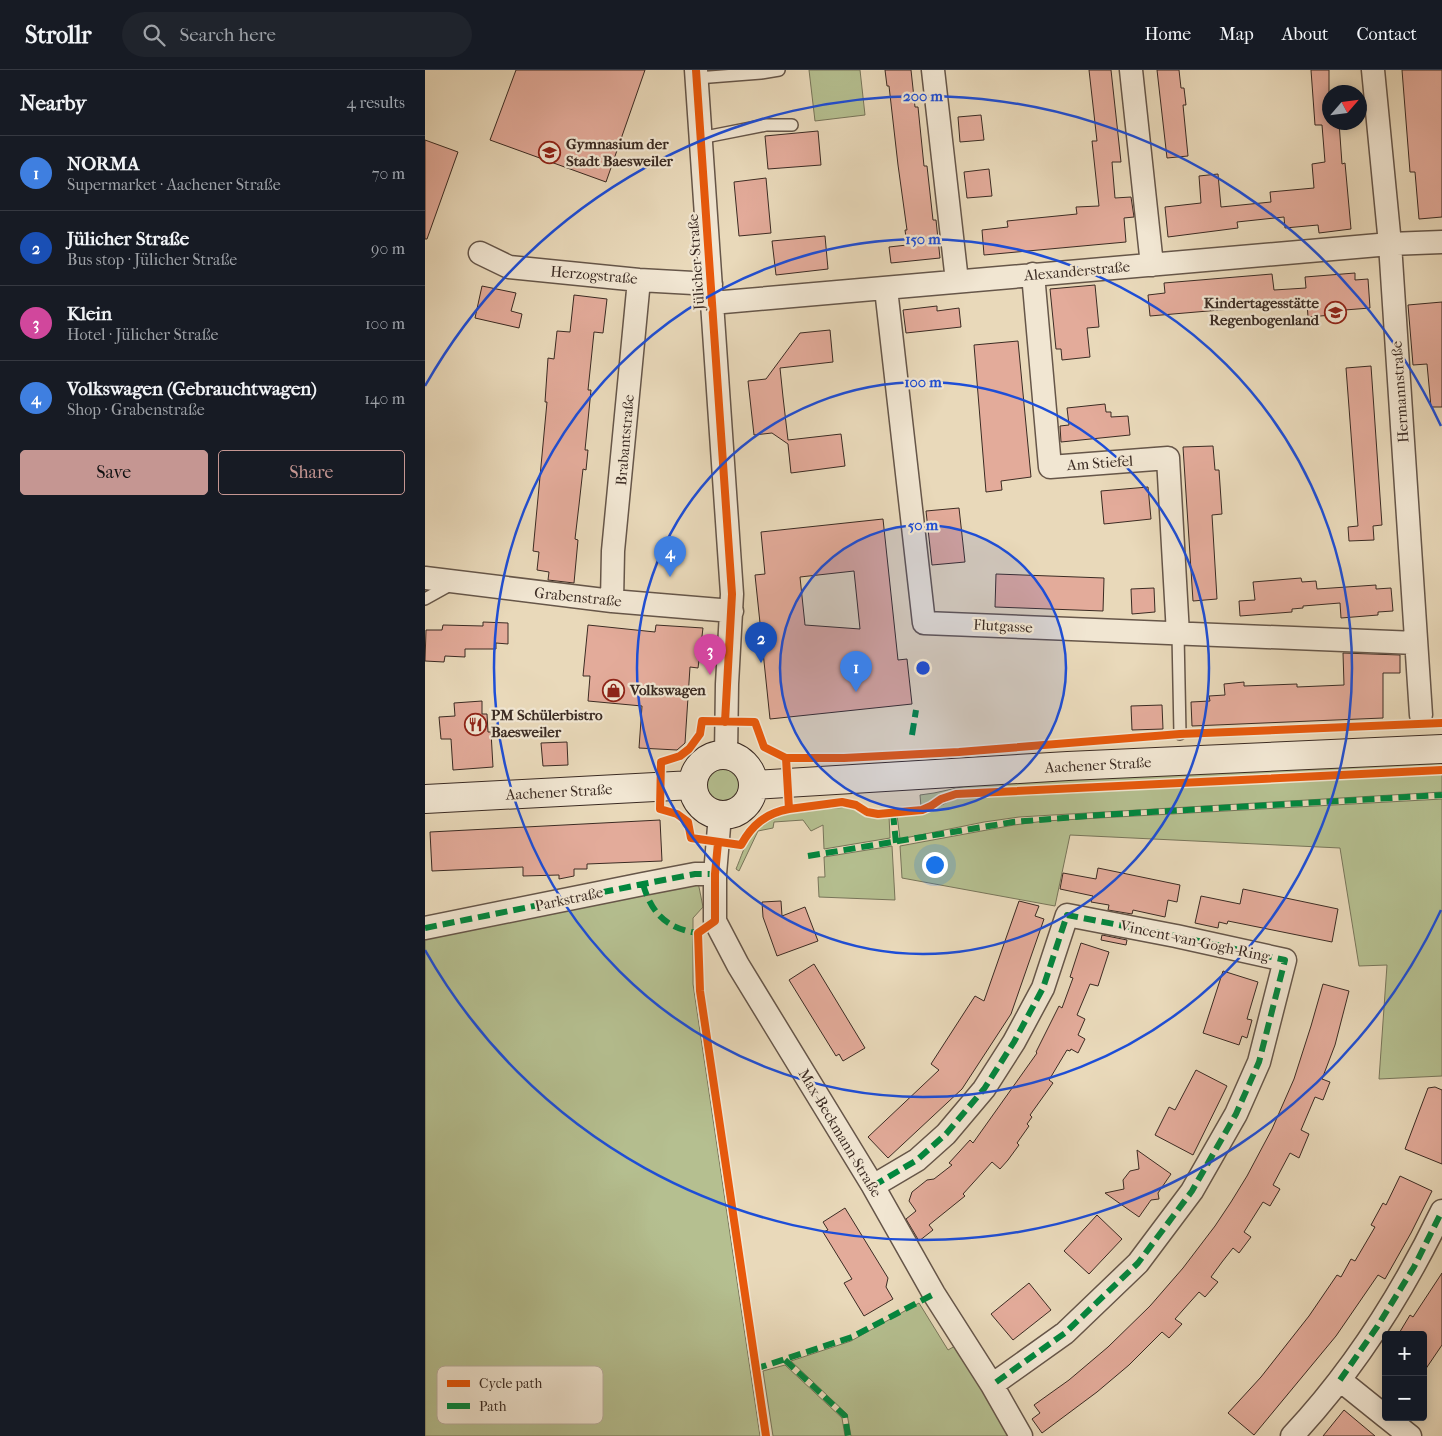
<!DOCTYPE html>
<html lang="en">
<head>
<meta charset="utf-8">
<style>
	body { margin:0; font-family:"IM FELL French Canon",serif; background:#20242c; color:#f1f3f6 }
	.controls { position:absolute; right:15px; bottom:15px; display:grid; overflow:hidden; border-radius:5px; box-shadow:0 2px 12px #0003 }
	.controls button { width:45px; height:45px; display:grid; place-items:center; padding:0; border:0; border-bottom:1px solid #363941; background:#171b24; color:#f1f3f6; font:25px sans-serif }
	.compass { position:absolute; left:897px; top:15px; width:45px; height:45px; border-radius:50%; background:#171b24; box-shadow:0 2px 12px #0003; rotate:62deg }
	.you { position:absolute; left:509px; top:794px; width:18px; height:18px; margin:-12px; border:4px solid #fff; border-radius:50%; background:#1a73e8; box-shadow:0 0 0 8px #1a73e833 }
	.badge { display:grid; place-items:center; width:32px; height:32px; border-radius:50%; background:#c59692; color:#fff; font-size:16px; font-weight:700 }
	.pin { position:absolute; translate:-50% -41px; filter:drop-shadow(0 1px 2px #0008) }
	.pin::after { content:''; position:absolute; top:26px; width:18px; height:15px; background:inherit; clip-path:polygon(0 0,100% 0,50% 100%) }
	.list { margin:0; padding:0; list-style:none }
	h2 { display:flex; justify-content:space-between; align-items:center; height:65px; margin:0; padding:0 20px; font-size:21px }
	h2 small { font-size:16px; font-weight:400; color:#9ea1a6 }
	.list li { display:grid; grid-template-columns:32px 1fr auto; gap:15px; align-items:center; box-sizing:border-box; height:75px; padding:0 20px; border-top:1px solid #363941 }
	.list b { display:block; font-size:19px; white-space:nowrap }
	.list p { margin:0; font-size:16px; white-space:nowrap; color:#9ea1a6 }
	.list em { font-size:16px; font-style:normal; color:#9ea1a6 }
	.actions { display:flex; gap:10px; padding:15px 20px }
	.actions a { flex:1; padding:11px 0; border:1px solid #c59692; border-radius:5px; text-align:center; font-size:18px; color:#c59692 }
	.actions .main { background:#c59692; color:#111 }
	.icon { flex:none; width:28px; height:28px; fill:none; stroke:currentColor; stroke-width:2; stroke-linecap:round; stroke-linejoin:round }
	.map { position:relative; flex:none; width:1017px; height:1366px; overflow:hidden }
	header { display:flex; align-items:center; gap:30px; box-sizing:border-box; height:70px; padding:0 25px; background:#171b24; border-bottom:1px solid #363941 }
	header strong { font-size:24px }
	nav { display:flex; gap:28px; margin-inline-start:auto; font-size:18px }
	.search { width:350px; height:45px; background:#20242c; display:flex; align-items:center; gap:12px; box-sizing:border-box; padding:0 18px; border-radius:28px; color:#9ea1a6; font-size:19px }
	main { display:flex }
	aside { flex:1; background:#171b24 }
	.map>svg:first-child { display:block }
	.green { fill:#b5bf90; stroke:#78755a }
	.building { fill:#e3ab9a; stroke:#3b2b23; fill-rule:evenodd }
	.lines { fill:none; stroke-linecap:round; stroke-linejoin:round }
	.lane-casing { stroke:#665649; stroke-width:14 }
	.street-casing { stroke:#665649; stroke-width:25 }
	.secondary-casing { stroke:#3b2b23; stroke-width:30 }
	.lane { stroke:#f1e6d2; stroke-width:11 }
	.street { stroke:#f1e6d2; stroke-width:22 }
	.secondary { stroke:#f1e6d2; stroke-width:28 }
	.quiet { stroke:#00873e; stroke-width:6; stroke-dasharray:12 6; stroke-linecap:butt }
	.cycleway-casing { stroke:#f1e6d2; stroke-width:11 }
	.cycleway { stroke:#e8590c; stroke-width:8 }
	.ring { fill:none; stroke:#1d4ed8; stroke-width:2.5 }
	.labels { text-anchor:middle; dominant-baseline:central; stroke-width:4.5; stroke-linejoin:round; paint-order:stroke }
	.poi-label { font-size:15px; font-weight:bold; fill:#3b2b23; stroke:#f1e6d2; text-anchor:start }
	.street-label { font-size:15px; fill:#3b2b23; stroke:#f1e6d2 }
	.key { fill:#f1e6d2; stroke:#baae9e; stroke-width:1 }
	.key-label { font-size:14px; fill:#3b2b23 }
	.centre { fill:#1d4ed8; stroke:#f1e6d2; stroke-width:2.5 }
	.ring-label { font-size:15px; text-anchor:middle; font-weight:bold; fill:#1d4ed8; stroke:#f1e6d2; stroke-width:4.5; stroke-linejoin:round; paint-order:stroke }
</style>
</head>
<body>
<header>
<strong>Strollr</strong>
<div class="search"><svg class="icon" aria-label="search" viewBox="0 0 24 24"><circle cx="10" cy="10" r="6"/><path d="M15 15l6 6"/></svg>Search here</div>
<nav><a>Home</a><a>Map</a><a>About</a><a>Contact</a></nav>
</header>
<main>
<aside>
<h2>Nearby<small>4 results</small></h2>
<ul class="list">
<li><span class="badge" style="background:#3f7fe0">1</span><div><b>NORMA</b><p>Supermarket · Aachener Straße</p></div><em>70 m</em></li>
<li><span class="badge" style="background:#1a4fb4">2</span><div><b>Jülicher Straße</b><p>Bus stop · Jülicher Straße</p></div><em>90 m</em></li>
<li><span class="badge" style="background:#d1479c">3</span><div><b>Klein</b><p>Hotel · Jülicher Straße</p></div><em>100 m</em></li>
<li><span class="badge" style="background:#3f7fe0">4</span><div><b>Volkswagen (Gebrauchtwagen)</b><p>Shop · Grabenstraße</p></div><em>140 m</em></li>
</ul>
<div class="actions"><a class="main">Save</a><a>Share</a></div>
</aside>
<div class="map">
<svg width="1017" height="1366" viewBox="0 0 1017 1366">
	<rect width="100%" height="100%" fill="#e9d9ba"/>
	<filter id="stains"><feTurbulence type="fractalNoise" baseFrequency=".004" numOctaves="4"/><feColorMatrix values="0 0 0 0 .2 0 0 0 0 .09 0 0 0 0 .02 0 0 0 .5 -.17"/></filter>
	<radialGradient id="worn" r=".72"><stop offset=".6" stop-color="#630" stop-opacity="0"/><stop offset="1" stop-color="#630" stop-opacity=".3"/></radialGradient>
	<path class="green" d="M384 0H435L440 45 390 51Z
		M1017 690V697L527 721 515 725 496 737 495 725 509 723 564 711Z
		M280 715a21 21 0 1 1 42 0a21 21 0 1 1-42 0Z
		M1017 703V722L594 747 559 752 475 769 472 745 500 743 529 729Z
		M1017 729V1006L954 1009 962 895 934 896 915 778 645 765 630 836 477 808 475 776 589 755 620 751Z
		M425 737 444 747 464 746 465 768 399 779 398 755 386 761 378 750 349 752 348 758 333 761 314 801 311 799C315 790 321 771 327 764 355 737 388 740 425 737Z
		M467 776 470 830 394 827 393 807H400L399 787Z
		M273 812 278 837 268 848V914L335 1366H0V867Z
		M494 1233 523 1280 530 1276 585 1366H426L422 1344 366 1291 426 1271Z
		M360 1295 417 1348 420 1366H348L338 1301Z"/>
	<path class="building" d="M91 0H220L181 112 65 70Z
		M460 0H486L490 37H493L499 96H502L508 150H511L515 188 466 193 464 177 482 175 480 160H482L473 95 464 16H462Z
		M664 0H686L696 92H687L690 128 706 127 709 147 699 148 701 172 559 185 557 160 583 157 582 151 652 144 651 137 674 136 667 71H672Z
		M732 0H754L756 18H759L761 35H758L763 86 742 88Z
		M886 0H904V52H914L917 94 920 93 926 159 894 163 893 155 860 158 859 147 812 152 813 158 743 167 740 137 776 133 774 106 793 104 796 137 846 132 845 122 889 118 887 94 900 92 897 55H890Z
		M977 0H1017V147L994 149 990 102H985Z
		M556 45 559 70 535 72 533 47Z
		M393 61 396 95 343 99 340 66Z
		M0 70 33 82 2 169H0Z
		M564 99 567 126 542 128 539 102Z
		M341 108 346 163 314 166 309 112Z
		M400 166 403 199 351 205 347 171Z
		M930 203V210L943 209 945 238 907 241V245L883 247 882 233H876L725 246 723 225 740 223 739 213 847 204 849 220 881 218 880 207Z
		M670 215 674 257 662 258 665 287 637 290 636 279H631L625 219Z
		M57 216 91 223 86 241 97 244 94 258 50 248Z
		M149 225 182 229 178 263 169 262 165 301 163 320H166L160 380H163L161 400 158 399 154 435 150 469 153 470 149 513 123 510 124 502 112 500 114 482 108 481 122 332H120L123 288 129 289 132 261 145 262Z
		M1017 232V337H1006L1002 294 988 295 983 235Z
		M512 236V241L534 238 536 257 481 263 478 240Z
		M405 260 408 292 355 298 358 327 363 370 416 364 420 396 366 403 363 374 347 363 329 365 323 311 341 309 375 263Z
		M593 271 606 407 576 411 577 420 561 422 549 275Z
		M946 296 957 455 948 456 949 470 924 471 923 457 933 456 921 298Z
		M680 334 681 342H686V347L703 346 705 365 636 372 635 356 644 355 642 338Z
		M788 376 790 400H794L797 444 787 445 792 529 768 531 758 377Z
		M723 417 726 449 679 454 676 421Z
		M534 438 540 492 507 495 501 441Z
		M458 449 473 590 482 589 487 634 345 649 330 505 340 504 336 462ZM429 501 435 559 380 555 375 507Z
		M571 504 679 508 678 541 570 537Z
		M876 508 877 512 891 511 892 519 951 515V519L966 518 968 541 953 542V545L916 548 915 533 878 536V538L867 539V542L815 546 814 531 830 530 828 512Z
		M729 518 730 542 707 544 706 519Z
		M58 552 83 553V574L71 573V579H40V587L20 586 19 592 0 591 1 560H17L18 555 58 556Z
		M163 555 230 562 231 555 278 558 273 598 265 597 260 673 252 680 214 678 217 636 163 631 165 606H158Z
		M918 583 975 585V603H958V648L767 656 766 632 785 631 784 626 800 625 799 614 819 612V616L872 614V617L919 615Z
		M57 631V644H62L63 662H66L68 697 28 700 26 669H16L14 647 30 646 29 633Z
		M737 635 738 659 707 660 706 636Z
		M142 672 143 695 118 696 116 673Z
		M235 750 237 791 162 794V799H149V806L134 809V805L98 806V797L7 801 5 762Z
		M673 798 755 815 752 832 743 830 740 847 708 840 707 844 683 840 684 835 666 832 668 826 635 819 638 803 671 809Z
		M818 819 913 839 907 872 803 851 802 854 794 852 793 858 770 853 776 826 815 834Z
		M356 831 357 846 380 837 393 871 352 886 338 847 337 832Z
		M594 831 614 836 610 846 619 849 586 944 537 1019 463 1088 443 1067 514 1000 506 994 550 926 559 931Z
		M677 865 702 870 701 875 676 870Z
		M656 873 684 882 673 916 665 914 652 945 660 949 653 965 660 969 653 983 646 979 645 981 642 980 624 1010 628 1013 605 1045 607 1047 602 1054 604 1056 592 1073 594 1075 583 1090 575 1099 567 1092 538 1124 540 1126 504 1155 508 1160 494 1171 481 1149 491 1141 484 1131 487 1122 502 1110 509 1109 527 1095 524 1093 545 1070 548 1073 612 983 611 982 634 936 637 938 648 908 645 907Z
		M389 894 440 978 418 991 414 984 411 986 364 910Z
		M798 901 833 912 822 949 827 950 822 968 817 966 814 975 778 963Z
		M898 914 924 921 910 975 897 1009 905 1012 898 1030 890 1027 876 1060 884 1064 874 1088 865 1083 848 1115 855 1119 845 1136 838 1132 819 1162 826 1167 814 1183 808 1178 797 1192 786 1207 793 1212 780 1227 774 1222 750 1249 757 1254 744 1268 737 1262 704 1295 672 1322 617 1363 607 1349 615 1343 609 1335 644 1310 683 1277 725 1236 758 1198 790 1156 806 1132 822 1106 847 1059 869 1009 886 956Z
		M771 1000 802 1016 768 1085 730 1065 744 1037 750 1040Z
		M1010 1017 1017 1020V1094L980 1079 1003 1018Z
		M712 1080 746 1104 733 1123 734 1129 726 1130 714 1147 680 1123 699 1119 698 1110 705 1101 714 1099Z
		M975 1106 1007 1121 986 1163 960 1209 953 1205 911 1266 829 1365 803 1343 836 1307 884 1246 912 1205 916 1207 926 1189 930 1191 950 1157 946 1155 958 1133 961 1135Z
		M420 1138 463 1208 461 1217 468 1229 439 1246 419 1213 427 1209 398 1162 403 1160 398 1152Z
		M672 1145 697 1169 664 1204 639 1181Z
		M1017 1203V1275L998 1303V1265H973L985 1245 988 1247Z
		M604 1213 626 1240 588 1270 566 1244Z
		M919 1340 950 1366H898Z"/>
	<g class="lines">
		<defs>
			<path id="lane" d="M272 8 336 3 354 0
				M275 68 341 55H367
				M0 529 27 514
				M753 564 755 664"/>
			<path id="street" d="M271 0 307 524 302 614 301 685
				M508 0 532 211
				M706 0 727 195
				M948 0 965 174 996 645
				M55 183 84 197 214 210 286 214
				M608 204 625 397 743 388 753 564
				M461 219 499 553 991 573
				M287 233 965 174 1017 172
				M0 508 187 531 307 541
				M187 531 188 481 214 210
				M295 745 290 804V851L313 895 448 1116 509 1224 567 1315 596 1366
				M0 858 218 814 270 804H290
				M448 1116 492 1090 521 1064 559 1019 589 972 618 918 642 845 751 866 860 890 834 992 811 1044 767 1121 713 1193 640 1263 567 1315
				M915 1310 961 1347
				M961 1347 985 1366
				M867 1366C929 1300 978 1222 1017 1141"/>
			<path id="secondary" d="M268 715a30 30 0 1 1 60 0a30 30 0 1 1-60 0Z
				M328 715 643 696 1017 679
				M0 729 268 715"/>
		</defs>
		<use href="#lane" class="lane-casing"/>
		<use href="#street" class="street-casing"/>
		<use href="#secondary" class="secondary-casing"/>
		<use href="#lane" class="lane"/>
		<use href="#street" class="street"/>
		<use href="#secondary" class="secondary"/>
		<path class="quiet" d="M487 665 491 640
			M468 743 471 773
			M383 786 588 752 675 745 1017 725
			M218 814C226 843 242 859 273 863
			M0 858 218 814 270 804H290
			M448 1116 492 1090 521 1064 559 1019 589 972 618 918 642 845 751 866 860 890 834 992 811 1044 767 1121 713 1193 640 1263 567 1315
			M360 1290 420 1346 423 1366
			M330 1299 427 1267 509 1224
			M915 1310 952 1257 989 1197 1017 1141"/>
		<defs>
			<path id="cycleway" d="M271 0 307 524 300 652
				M361 688 364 739C341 743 327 755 316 775L266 768 263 752 252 744 235 739 236 692 255 686 264 679 275 664 277 651 330 652 339 677 361 688H419L534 682 755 664 1017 653
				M364 739 417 732 431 735 442 742 453 744 497 740 506 736 516 729 531 724 1017 700
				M293 773 290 804V851L273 863 275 921 341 1366"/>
		</defs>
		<use href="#cycleway" class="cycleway-casing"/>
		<use href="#cycleway" class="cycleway"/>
	</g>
	<circle cx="498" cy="598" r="143" fill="#1d4ed8" fill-opacity=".12"/>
	<g class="ring">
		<circle cx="498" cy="598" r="143"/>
		<circle cx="498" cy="598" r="286"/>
		<circle cx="498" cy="598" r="429"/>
		<path d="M1016 840A572 572 0 0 1 0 880M0 316A572 572 0 0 1 1016 356"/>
	</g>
	<defs>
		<symbol id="school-ring" viewBox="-11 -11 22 22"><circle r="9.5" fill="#f1e6d2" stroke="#8f2418" stroke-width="1.5"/><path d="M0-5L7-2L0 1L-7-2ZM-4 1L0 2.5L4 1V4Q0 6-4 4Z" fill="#8f2418"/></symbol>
		<symbol id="shop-ring" viewBox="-11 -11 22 22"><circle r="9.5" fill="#f1e6d2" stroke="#8f2418" stroke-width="1.5"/><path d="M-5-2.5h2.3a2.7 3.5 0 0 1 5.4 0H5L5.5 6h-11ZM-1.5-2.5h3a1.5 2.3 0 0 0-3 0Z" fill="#8f2418"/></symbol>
		<symbol id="restaurant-ring" viewBox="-11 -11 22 22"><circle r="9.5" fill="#f1e6d2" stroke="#8f2418" stroke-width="1.5"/><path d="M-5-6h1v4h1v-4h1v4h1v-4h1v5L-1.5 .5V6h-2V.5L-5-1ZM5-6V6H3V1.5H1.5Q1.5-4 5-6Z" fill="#8f2418"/></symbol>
	</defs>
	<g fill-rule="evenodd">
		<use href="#school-ring" x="112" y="70" width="25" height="25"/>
		<use href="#school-ring" x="898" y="230" width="25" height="25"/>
		<use href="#shop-ring" x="176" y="608" width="25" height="25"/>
		<use href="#restaurant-ring" x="38" y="642" width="25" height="25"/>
	</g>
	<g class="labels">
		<g class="poi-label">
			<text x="141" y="74">Gymnasium der<tspan x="141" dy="17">Stadt Baesweiler</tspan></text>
			<text x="894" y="233" text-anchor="end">Kindertagesstätte<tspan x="894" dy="17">Regenbogenland</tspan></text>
			<text x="205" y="620">Volkswagen</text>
			<text x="66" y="645">PM Schülerbistro<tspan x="66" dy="17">Baesweiler</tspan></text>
		</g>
		<g class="street-label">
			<text transform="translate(271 192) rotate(-94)">Jülicher Straße</text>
			<text transform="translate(652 201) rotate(-5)">Alexanderstraße</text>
			<text transform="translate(169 205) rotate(5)">Herzogstraße</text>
			<text transform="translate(975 322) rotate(-94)">Hermannstraße</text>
			<text transform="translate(200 370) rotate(-85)">Brabantstraße</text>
			<text transform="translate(675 393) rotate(-4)">Am Stiefel</text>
			<text transform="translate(153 527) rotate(6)">Grabenstraße</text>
			<text transform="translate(578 556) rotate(3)">Flutgasse</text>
			<text transform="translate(673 695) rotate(-3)">Aachener Straße</text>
			<text transform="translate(134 722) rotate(-3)">Aachener Straße</text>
			<text transform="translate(144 829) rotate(-12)">Parkstraße</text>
			<text transform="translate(770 871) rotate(12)">Vincent-van-Gogh-Ring</text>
			<text transform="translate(415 1063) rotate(59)">Max-Beckmann-Straße</text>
		</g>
	</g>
	<rect x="12" y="1296" width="166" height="58" rx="8" class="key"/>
	<rect x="22" y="1310" width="23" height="7" fill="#e8590c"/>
	<rect x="22" y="1333" width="23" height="6" fill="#00873e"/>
	<g class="key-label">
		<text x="54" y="1318">Cycle path</text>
		<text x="54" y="1341">Path</text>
	</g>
	<circle cx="498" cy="598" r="8" class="centre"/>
	<g class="ring-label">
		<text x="498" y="31">200 m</text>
		<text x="498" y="174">150 m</text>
		<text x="498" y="317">100 m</text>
		<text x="498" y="460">50 m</text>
	</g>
	<rect width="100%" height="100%" filter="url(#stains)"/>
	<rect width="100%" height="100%" fill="url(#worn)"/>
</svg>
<div class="controls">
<button>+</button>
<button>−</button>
</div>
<svg class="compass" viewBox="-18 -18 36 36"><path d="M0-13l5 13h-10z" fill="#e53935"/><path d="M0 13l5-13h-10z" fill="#9ea1a6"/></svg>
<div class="you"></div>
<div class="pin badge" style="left:431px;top:622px;background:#3f7fe0">1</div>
<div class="pin badge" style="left:336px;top:593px;background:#1a4fb4">2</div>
<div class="pin badge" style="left:285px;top:605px;background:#d1479c">3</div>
<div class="pin badge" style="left:245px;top:507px;background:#3f7fe0">4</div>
</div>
</main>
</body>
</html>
